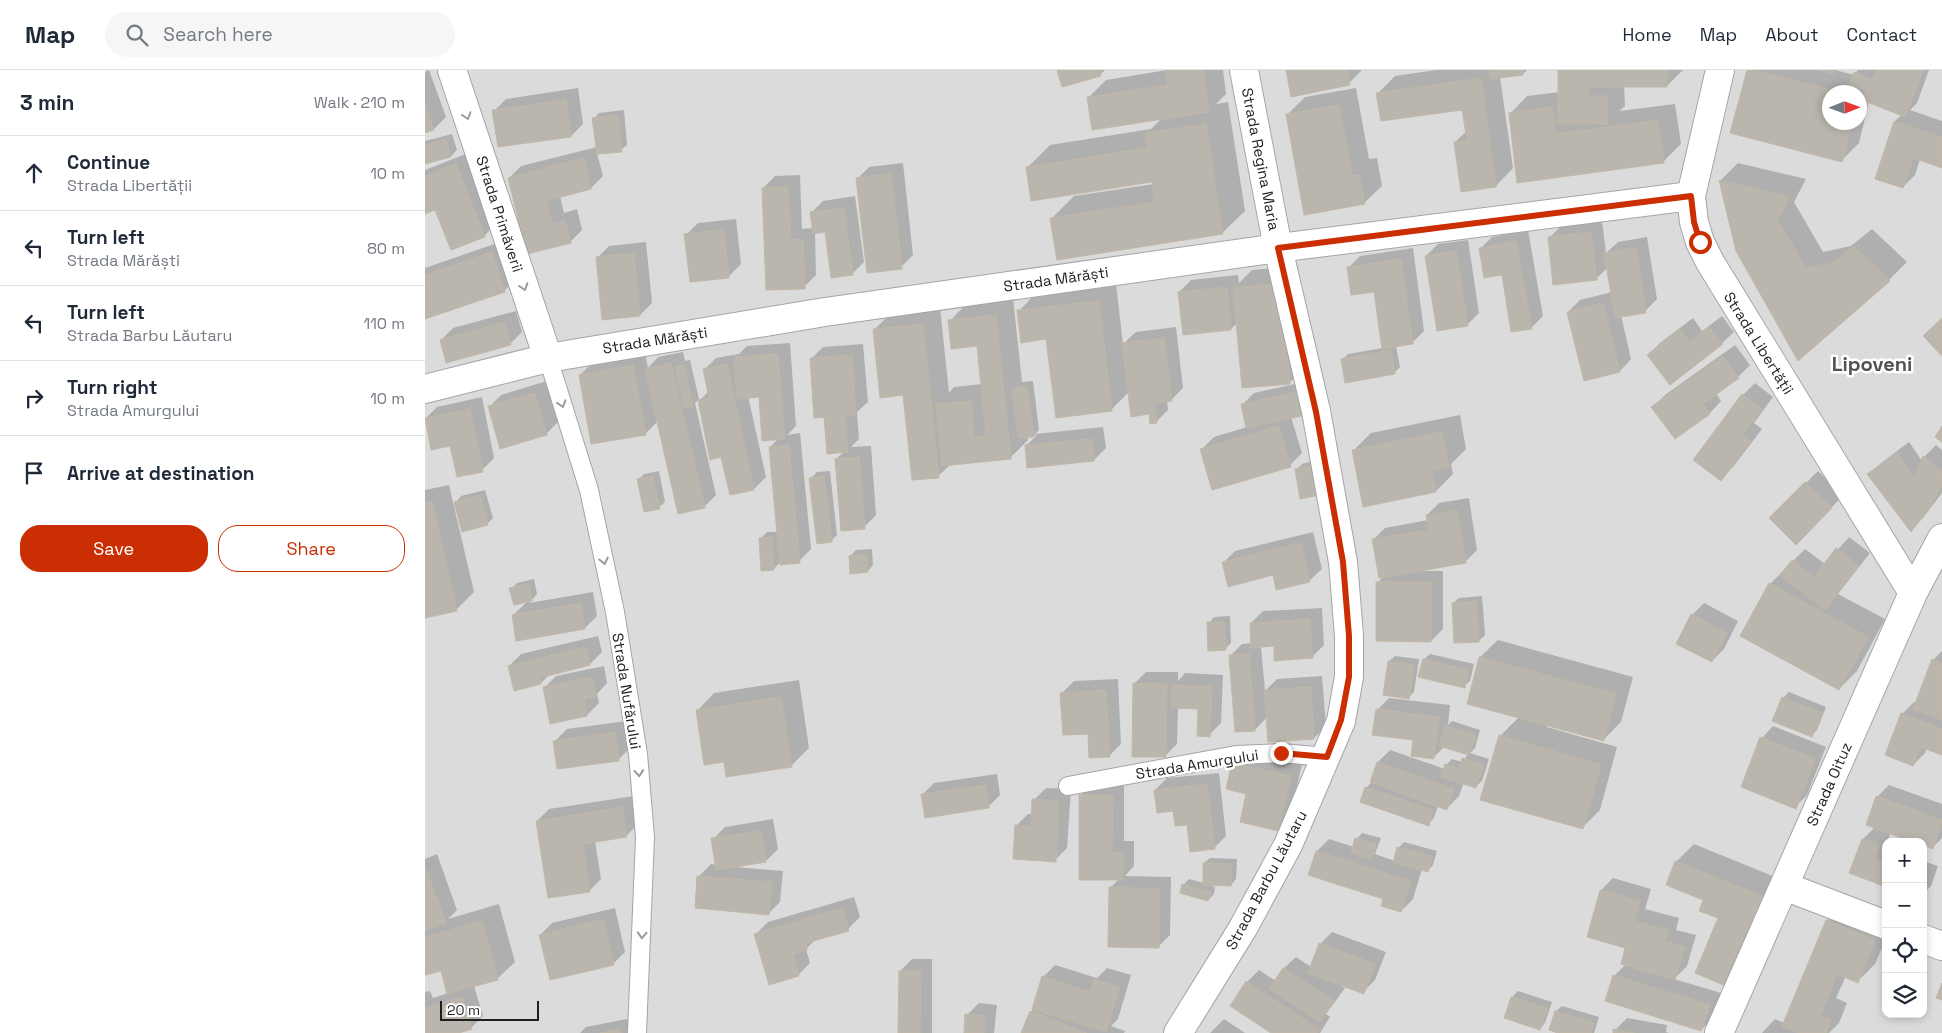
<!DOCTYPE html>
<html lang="en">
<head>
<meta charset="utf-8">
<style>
	body { margin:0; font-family:"Space Grotesk",sans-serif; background:#f6f6f7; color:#1f2937 }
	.controls { position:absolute; right:15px; bottom:15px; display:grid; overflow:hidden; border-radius:10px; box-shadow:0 2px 8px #0003 }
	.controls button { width:45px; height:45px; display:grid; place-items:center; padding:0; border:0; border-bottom:1px solid #e0e1e3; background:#fff; color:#1f2937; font:25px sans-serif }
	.compass { position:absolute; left:1397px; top:15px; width:45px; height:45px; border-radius:50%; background:#fff; box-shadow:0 2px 8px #0003; rotate:89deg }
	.scale { position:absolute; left:15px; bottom:12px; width:99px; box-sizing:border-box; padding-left:5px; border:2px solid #1e1e1e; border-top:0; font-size:14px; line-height:18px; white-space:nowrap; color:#1e1e1e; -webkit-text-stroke:4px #fff; paint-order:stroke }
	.stop { position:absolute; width:15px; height:15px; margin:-11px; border:4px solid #ca2e02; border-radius:50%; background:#fff }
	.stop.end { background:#ca2e02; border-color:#fff; box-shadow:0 1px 5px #0008 }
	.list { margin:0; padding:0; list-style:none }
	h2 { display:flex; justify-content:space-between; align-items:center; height:65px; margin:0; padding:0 20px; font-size:21px }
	h2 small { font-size:16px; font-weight:400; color:#747a83 }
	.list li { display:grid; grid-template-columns:32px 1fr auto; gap:15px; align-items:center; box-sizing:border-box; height:75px; padding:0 20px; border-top:1px solid #e0e1e3 }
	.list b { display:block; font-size:19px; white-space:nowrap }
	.list p { margin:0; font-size:16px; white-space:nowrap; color:#747a83 }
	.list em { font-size:16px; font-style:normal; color:#747a83 }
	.actions { display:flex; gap:10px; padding:15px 20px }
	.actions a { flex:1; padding:11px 0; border:1px solid #ca2e02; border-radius:20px; text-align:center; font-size:18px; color:#ca2e02 }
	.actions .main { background:#ca2e02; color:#fff }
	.icon { flex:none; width:28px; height:28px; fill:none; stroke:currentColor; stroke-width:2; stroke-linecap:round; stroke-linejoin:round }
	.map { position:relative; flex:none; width:1517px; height:963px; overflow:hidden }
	header { display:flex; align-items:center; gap:30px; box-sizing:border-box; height:70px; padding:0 25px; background:#fff; border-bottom:1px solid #e0e1e3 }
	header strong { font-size:24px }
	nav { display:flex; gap:28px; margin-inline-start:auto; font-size:18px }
	.search { width:350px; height:45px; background:#f6f6f7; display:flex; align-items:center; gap:12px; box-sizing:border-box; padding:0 18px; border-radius:28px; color:#747a83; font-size:19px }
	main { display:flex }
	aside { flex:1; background:#fff }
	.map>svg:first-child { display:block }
	.residential { fill:#dcdbdb; fill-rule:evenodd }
	.shadow { fill:#0003; fill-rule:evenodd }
	.building { fill:#bbb6ad; stroke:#c0b7a6 }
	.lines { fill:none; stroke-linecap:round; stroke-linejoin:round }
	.service-casing { stroke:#a5a5a5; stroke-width:20 }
	.minor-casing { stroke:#a5a5a5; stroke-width:30 }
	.service { stroke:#fff; stroke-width:18 }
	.minor { stroke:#fff; stroke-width:28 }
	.oneway { stroke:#9a9a9a }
	.route { stroke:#ca2e02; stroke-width:6 }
	.labels { text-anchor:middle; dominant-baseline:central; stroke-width:5; stroke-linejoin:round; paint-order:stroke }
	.street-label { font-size:15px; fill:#1e1e1e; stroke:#fff }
	.district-label { font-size:20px; font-weight:bold; fill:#515151; stroke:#fff }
</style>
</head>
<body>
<header>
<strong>Map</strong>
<div class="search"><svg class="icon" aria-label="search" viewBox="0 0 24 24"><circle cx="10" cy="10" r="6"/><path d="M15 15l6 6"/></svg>Search here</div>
<nav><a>Home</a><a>Map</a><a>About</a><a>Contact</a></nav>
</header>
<main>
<aside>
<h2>3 min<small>Walk · 210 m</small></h2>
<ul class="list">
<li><svg class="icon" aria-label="ahead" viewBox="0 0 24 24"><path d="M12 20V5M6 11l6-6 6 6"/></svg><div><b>Continue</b><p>Strada Libertății</p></div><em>10 m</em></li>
<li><svg class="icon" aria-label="left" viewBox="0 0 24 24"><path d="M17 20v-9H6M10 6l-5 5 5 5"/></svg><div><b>Turn left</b><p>Strada Mărăști</p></div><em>80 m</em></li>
<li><svg class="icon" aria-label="left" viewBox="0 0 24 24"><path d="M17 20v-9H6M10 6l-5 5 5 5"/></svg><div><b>Turn left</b><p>Strada Barbu Lăutaru</p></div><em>110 m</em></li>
<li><svg class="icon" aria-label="right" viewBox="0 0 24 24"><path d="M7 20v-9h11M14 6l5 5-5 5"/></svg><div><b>Turn right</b><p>Strada Amurgului</p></div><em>10 m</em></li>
<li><svg class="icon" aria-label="arrive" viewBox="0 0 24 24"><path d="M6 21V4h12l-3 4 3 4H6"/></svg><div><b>Arrive at destination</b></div></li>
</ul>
<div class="actions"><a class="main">Save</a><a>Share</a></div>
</aside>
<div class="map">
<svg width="1517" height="963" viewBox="0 0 1517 963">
	<rect width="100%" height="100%" fill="#efeee4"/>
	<path class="residential" d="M0 0H1517V963H0ZM1404 22H1434V52H1404ZM1461 772H1498V944H1461Z"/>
	<path class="shadow" d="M4 0 21 47 9 59 0 62V2Z
		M634 0H680L675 5Z
		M742 0H798L801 24 791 34 803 32 820 141 797 163 626 149 649 126 729 114 728 111 603 97 625 75 726 59 737 48 663 28 681 10Z
		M862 0H936V1L924 13Z
		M1011 0H1102L1098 4 1075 7 1088 98 1071 116 1030 72 1042 61 1038 38 953 23 970 6Z
		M1135 0H1258L1242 16H1199L1200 36 1194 41 1250 34 1256 74 1238 92 1094 111 1085 44 1102 26 1135 22Z
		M1323 0H1410L1429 5 1433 0H1504L1492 33 1485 40 1517 51V96L1495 89 1490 105 1478 117 1451 108 1470 51 1477 44 1444 31 1434 73 1416 91ZM1404 22H1434V52H1404Z
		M153 18 158 54 146 66 69 41 81 29Z
		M931 18 944 89 952 88 957 116 939 133 862 45 880 27Z
		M199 40 202 75 196 80 172 83 178 106 166 118 135 126 139 143 152 139 157 160 145 172 103 182 84 108 96 96 172 77 169 49 174 43Z
		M27 64 32 80 26 86 0 93V71Z
		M43 83 71 154 59 166 10 139 0 143V100Z
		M478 93 488 185 476 197 432 109 444 97Z
		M1313 93 1381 109 1369 132 1398 182 1426 176 1447 159 1482 192 1464 210 1373 289 1312 181 1296 110Z
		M375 105 377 159 388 158 386 143 398 131 430 126 439 192 427 204 401 161 390 163 391 205 379 217 338 118 350 106Z
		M311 149 316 194 304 206 261 165 273 153Z
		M1177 151 1181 183 1193 172 1222 167 1232 229 1220 241 1196 245 1206 289 1195 301 1143 242 1155 230 1187 222 1183 197 1171 209 1124 168 1136 156Z
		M1103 160 1118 246 1106 258 1078 204 1055 179 1067 167Z
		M1043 170 1054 243 1042 255 1001 186 1013 174Z
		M78 171 91 209 79 221 0 248V198Z
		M221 172 227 233 215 245 172 188 184 176Z
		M988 178 999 261 987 273 971 276 975 297 969 303 917 290 923 284 958 278 951 221 923 198 935 186Z
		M873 196 882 295 865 312 812 253 806 259 754 222 766 210 813 205 814 213 827 200Z
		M691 214 698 274 711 262 751 257 758 318 746 330 742 331 743 340 731 352 704 322 686 340 623 268 594 241 611 223Z
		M588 228 597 312 608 311 614 360 610 364 678 357 681 378 669 390 601 376 612 365 602 366 603 370 585 388 526 394 513 406 479 324 449 260 467 242 515 237 524 323 529 317 557 314 553 275 525 251 542 233Z
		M91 241 97 262 85 274 16 270 28 258Z
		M1297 246 1309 262 1297 273 1223 285 1235 273 1268 248 1277 261Z
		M365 273 371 356 362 365 375 363 386 479 374 491H356L349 499 336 468 342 462H353L345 377 354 368 335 325 323 326 341 407 329 419 297 386 274 331 284 321 279 300 291 288 314 284 322 276Z
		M438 274 443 332 432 342 434 369 426 377 446 376 451 445 439 457 411 389 420 381 400 346 386 289 398 277Z
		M1310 275 1325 295 1313 307 1291 323 1296 331 1285 343 1250 367 1228 337 1240 325Z
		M258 282 260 291 265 290 274 329 270 333 291 425 279 437 233 351 220 364 155 305 167 293 220 284 223 298 233 287Z
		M122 311 133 352 121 364 64 337 76 325Z
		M883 311 888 332 876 344 866 347 877 383 865 395 777 379 789 367 822 357 817 335 829 323Z
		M1330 313 1348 327 1329 353 1337 359 1308 397 1296 409 1270 390 1318 325Z
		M57 327 69 388 57 400 26 375 0 349 12 337Z
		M1035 345 1041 379 1026 394 1028 404 1011 421 928 381 946 363Z
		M1484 372 1497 391 1499 387 1511 375 1517 380V423L1498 448 1486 460 1444 405 1456 393Z
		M894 390 900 418 871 400 877 394Z
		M234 401 240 432 234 437 213 410 219 404Z
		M405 401 412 465 406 471 386 408 392 402Z
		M1393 401 1418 426 1371 473 1346 448Z
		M24 415 49 522 31 540 0 547V420Z
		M60 420 68 448 62 454 31 432 36 426Z
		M1044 428 1052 480 1040 492 996 501H1018V559L1006 571 952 513 959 506 948 470 960 458 1003 450 1002 445 1014 433Z
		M888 462 897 499 885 510 852 518 849 504 798 493 810 481Z
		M1424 467 1445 483 1413 524 1460 549 1432 601 1414 619 1345 514 1380 479 1400 494Z
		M447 479 448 495 443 501 425 486 431 480Z
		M109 509 112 524 104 533 168 522 172 546 160 558 88 545 103 531 86 519 92 513Z
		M1057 526 1060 565 1054 571 1028 533 1034 528Z
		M1279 533 1313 551 1299 579 1287 591 1267 545Z
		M897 538 899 575 887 587 850 575 836 576 840 621 852 609 897 606 901 656 889 668 842 647 830 660 805 586 817 574 827 573 826 553 838 541Z
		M805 546 806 573 800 579 784 553 789 547Z
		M173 566 177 582 165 594 125 604 116 613 84 596 96 584Z
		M1073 570 1208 607 1196 652 1178 670 1122 655V657L1192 677 1175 740 1157 758 1075 666 1094 647 1043 633 1055 587Z
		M1517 581V684L1502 678 1500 683 1488 695 1477 644 1489 632 1491 633 1508 590Z
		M1005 584 1049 594 1045 611 1039 616 999 589Z
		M970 586 994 589 989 622 984 627 964 591Z
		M179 596 182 613 172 624 174 633 162 645 126 652 119 618 131 606Z
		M721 602H753V611L760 603 798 605 796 653 784 665 775 637H753L752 674 740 686 709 614Z
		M693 609 696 674 684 686 664 662 637 623 649 611Z
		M374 610 384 678 366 696 300 691 272 641 289 623Z
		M1364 622 1401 637 1392 660 1386 666 1358 628Z
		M964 628 1025 635 1023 655 1027 651 1055 660 1050 678 1045 683 1064 689 1057 711 1051 716 1039 712 1034 726 1022 738 1013 735 1009 748 1003 754 941 718 946 713 953 692 965 680 1020 699 1021 695 1027 689 1037 692 1043 684 1020 676 1008 688 989 669 952 640Z
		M202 651 205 678 193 690 130 671 142 659Z
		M1348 656 1401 677 1382 725 1370 737 1337 668Z
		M820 681 877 694 865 748 853 760 823 723 808 693Z
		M794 703 801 766 789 778 730 720 742 708Z
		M572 704 575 725 563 737 497 725 509 713Z
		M667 714H699V771H709V796L700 806 746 807 745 865 733 877 685 818 695 808 655 726Z
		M1464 715 1517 734V768L1508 777 1498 772 1466 762 1462 772H1461V816L1438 769 1450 757 1452 727Z
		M621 718 646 719 642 778 630 790 591 756 603 744H608L609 730Z
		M209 726 213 754 201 766 170 771 176 809 164 821 112 751 124 739Z
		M348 749 353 779 341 791 311 797 358 801 355 832 343 844 274 806 286 794 292 795 288 769 300 757Z
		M937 763 956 768 950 784 970 791 973 778 979 772 1012 781 1008 795 1003 801 997 799 988 829 976 841 959 829 885 804 892 781 904 769 929 777 932 769Z
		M1269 774 1355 809 1320 898 1294 847 1251 792Z
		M12 784 32 840 23 849 74 834 90 892 72 909 49 916 58 946 46 958 30 963H0V922L5 921 8 928 23 923 17 899 0 904V789Z
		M785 788 812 789 811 809 806 815H784L790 817 789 824 783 830 758 815 764 809 779 813V793Z
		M1498 791 1513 796 1506 816 1498 824Z
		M1188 808 1226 819 1220 839 1254 848 1251 860 1271 865 1262 896 1249 909 1296 923 1288 948 1276 960 1189 906 1201 894 1202 877 1164 866 1176 820Z
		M429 827 435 847 423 859 391 869 381 879 385 893 373 905 331 864 343 852Z
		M1420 833 1461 850V868L1450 894 1433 911 1421 906 1411 928 1422 933 1414 953 1404 963H1337L1350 949 1359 953 1402 850Z
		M190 838 200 882 188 894 115 865 127 853Z
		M907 862 961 882 950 910 938 922 913 914 920 918 901 944 905 947 895 963H848L807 936 822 912 834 900 851 911 859 898 871 887 886 897 895 874Z
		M487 889H507V963H475V901Z
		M630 895 672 908 682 898 706 905 693 949 686 956 700 961 699 963H597L608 939 618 907Z
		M1093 921 1127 932 1120 953 1115 959 1081 948 1087 927Z
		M554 933 572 935 569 963H540L542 945Z
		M1137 936 1174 947 1169 963H1137L1126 959 1131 941Z
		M207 948 210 963H155L161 957Z
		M1202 948 1242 955 1241 962 1244 963H1189L1190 960Z
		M799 949 820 963H785Z"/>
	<path class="building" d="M632 0H674L676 6 637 17Z
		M741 0H778L784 42 667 60 662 27 743 15Z
		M861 0H922L925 15 866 27Z
		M1064 0H1098V5L1065 9Z
		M1133 0H1242V17H1164L1163 26H1182L1183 54H1133Z
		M1322 0H1328L1413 22H1404V52H1427L1417 92 1305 63Z
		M1394 0H1409L1408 4Z
		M1452 0H1498L1480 47 1437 30 1441 21 1425 14 1429 2 1448 10Z
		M1056 8 1071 117 1036 122 1029 72 1042 70 1037 40 956 51 951 23Z
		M141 30 146 67 73 77 67 40Z
		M0 34 9 60 0 63Z
		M914 35 927 106 934 105 940 134 879 145 861 44Z
		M1127 37 1131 64 1233 50 1239 93 1092 113 1084 43Z
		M193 45 197 82 172 84 167 48Z
		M1469 51 1517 67V98L1488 88 1478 118 1450 109Z
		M781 54 798 164 632 190 625 148 730 132 727 112 606 131 601 97 722 78 720 63Z
		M21 69 26 87 0 94V75Z
		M159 88 166 119 121 131 127 154 140 151 146 173 102 184 83 108Z
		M31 94 60 167 26 180 10 140 0 144V106Z
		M466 104 477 199 442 203 431 108Z
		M1294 110 1365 127 1352 150 1381 198 1407 193 1429 176 1465 211 1373 291 1311 181Z
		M363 117 366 170 378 169 380 219 341 220 337 118Z
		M419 138 428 205 406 208 400 162 388 164 385 142Z
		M299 160 304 208 265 212 259 164Z
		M1166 162 1172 210 1128 215 1123 167Z
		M1091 171 1107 259 1086 262 1077 205 1059 208 1054 178Z
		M1211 178 1221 243 1190 248 1179 183Z
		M1031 181 1043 256 1012 261 1000 186Z
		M67 182 80 222 0 249V205Z
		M209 183 215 246 177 250 171 187Z
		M976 189 988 274 957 279 949 222 926 225 922 197Z
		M856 213 865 314 817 318 808 218Z
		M802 217 806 260 758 265 753 222Z
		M674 231 687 341 631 348 621 269 596 273 592 240Z
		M1178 233 1195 302 1159 311 1142 242Z
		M571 245 586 389 517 396 511 334 546 331 549 367 561 366 552 276 526 279 523 250Z
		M1517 248V286L1498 266Z
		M79 252 86 275 21 293 15 270Z
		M498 254 514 408 487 410 478 325 455 328 448 259Z
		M1284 257 1298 274 1245 315 1222 285 1255 259 1265 272Z
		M739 268 747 331 729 334 732 353 725 354 724 344 706 347 697 273Z
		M966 280 970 304 920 313 916 289Z
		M353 284 360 369 337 371 334 327 312 329 309 287Z
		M427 285 431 345 420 346 423 382 402 384 399 347 389 348 385 288Z
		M1298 286 1314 308 1278 334 1285 344 1250 369 1226 337Z
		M246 293 280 438 253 444 220 299Z
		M302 294 329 420 305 425 296 387 285 390 273 330 284 328 278 299Z
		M208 295 221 365 166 374 154 305Z
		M259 295 268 336 259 338 250 297Z
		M602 316 609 367 593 368 587 318Z
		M872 322 877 346 821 358 816 334Z
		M110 323 122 365 75 379 63 336Z
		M1317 324 1337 339 1318 365 1326 371 1296 411 1268 390Z
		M45 339 58 402 32 407 25 376 6 380 0 348Z
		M854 356 866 397 787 420 775 379Z
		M1517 356V372L1510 367Z
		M1017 362 1024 397 1007 401 1011 422 938 437 927 380Z
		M667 369 669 391 602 398 600 375Z
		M364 375 375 493 355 495 344 377Z
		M1472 383 1489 408 1498 386 1517 402V415L1506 436 1486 462 1442 404Z
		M434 387 440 459 416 461 410 389Z
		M889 395 895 425 875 429 870 399Z
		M228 406 235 439 219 442 212 409Z
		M399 406 407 472 392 474 384 408Z
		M1380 412 1407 438 1371 475 1344 448Z
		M55 425 63 455 37 462 29 432Z
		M7 431 32 541 0 548V433Z
		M1032 440 1041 493 954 508 947 469 1004 460 1001 445Z
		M347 467 349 500 336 501 334 468Z
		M876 473 885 512 851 520 848 505 803 517 797 492Z
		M1411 478 1434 496 1400 540 1355 505 1367 490 1389 507Z
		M442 484 443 502 425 504 424 486Z
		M951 512H1007L1006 572 951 571Z
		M1344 513 1443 567 1414 620 1315 566Z
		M104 514 107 531 89 535 84 518Z
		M1051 531 1054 572 1029 573 1027 533Z
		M156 533 160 559 91 571 87 545Z
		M1266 544 1302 563 1287 592 1251 574Z
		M885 549 888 588 849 591V576L826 578 825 553Z
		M782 552H799L801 580 783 581Z
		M161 577 165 595 115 608 116 614 89 621 83 596Z
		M824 583 830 661 810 662 804 585Z
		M1054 587 1191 624 1179 671 1042 634Z
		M998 589 1044 600 1040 618 993 607Z
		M1507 589 1517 593V650L1488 639Z
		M963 591 989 595 984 629 958 625Z
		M167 607 171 627 159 629 162 646 125 654 118 617Z
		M708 613 742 614 741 687H707Z
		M747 615 787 616 785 667 772 666 773 639 746 638Z
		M886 617 889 669 843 672 839 620Z
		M681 620 685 687 664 688 663 664 638 665 635 623Z
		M356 627 367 697 301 707 299 692 279 695 271 640Z
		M1357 627 1397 643 1387 667 1347 651Z
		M951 639 1014 647 1009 689 986 686 988 670 947 665Z
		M1476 643 1517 659V685L1495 677 1488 696 1460 685Z
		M1020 656 1051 665 1044 685 1014 676Z
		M190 662 194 691 132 699 128 671Z
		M1074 665 1176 695 1158 759 1055 730Z
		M1335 667 1390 689 1371 739 1316 717Z
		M1037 688 1059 695 1051 718 1016 707 1020 694 1034 699Z
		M952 692 1029 719 1022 740 945 712Z
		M807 693 866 706 853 761 815 752 821 724 801 719Z
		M782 714 790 779 765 782 762 755 750 756 748 741 732 743 729 720Z
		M561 715 564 738 500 748 496 724Z
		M940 717 1008 740 1004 756 935 732Z
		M654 725 688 726 687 783H698V810H654Z
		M1451 726 1517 750 1508 779 1498 775V772H1488L1441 755Z
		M607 729 634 731 631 792 588 789 590 755 606 756Z
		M197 737 202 767 158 774 165 822 123 828 111 751Z
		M336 761 341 792 291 800 286 768Z
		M930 768 951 774 947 789 926 783Z
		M1437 769 1454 775 1450 789 1461 793V817L1424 803Z
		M972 777 1007 786 1003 802 968 793Z
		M891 781 986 811 976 842 956 836 958 829 883 805Z
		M1250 791 1339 827 1303 917 1270 903 1293 848 1274 841 1278 830 1241 815Z
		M778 793 807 794 806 816 778 815Z
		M0 796 21 853 0 860Z
		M272 806 347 812 344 845 270 838Z
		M757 814 785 822 783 831 755 823Z
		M684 817 735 819 734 878 683 877Z
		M1175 820 1215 831 1209 851 1243 860 1240 871 1260 877 1250 910 1196 894 1200 878 1162 867Z
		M417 838 424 861 381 873 382 880 368 884 374 906 344 915 329 864Z
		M178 849 189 895 125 910 114 865Z
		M1401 850 1450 870 1433 913 1412 904 1395 946 1406 950 1401 963H1374L1357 956Z
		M57 851 73 910 22 924 16 901 0 905V867Z
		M894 873 950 894 939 924 883 903Z
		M858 898 909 931 895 952 844 919Z
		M474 901H496L495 963H473Z
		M1188 905 1285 935 1276 961 1180 931Z
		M617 906 665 922 669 909 695 917 681 962 607 939Z
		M821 911 894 959 892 963H846L805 936Z
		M1517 913V930L1511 928Z
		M37 927 47 959 34 963H0V938Z
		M1086 927 1122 938 1115 960 1079 948Z
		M605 941 662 963H596Z
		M1130 941 1169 953 1166 963H1133L1124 960Z
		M540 944 560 946 559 963H539Z
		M195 959 196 963H175Z
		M1188 959 1209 963H1188Z"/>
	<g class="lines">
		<defs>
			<path id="service" d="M123 288 164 420 190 542 213 684 220 767 212 963
				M643 716 811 685 856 683 902 687"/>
			<path id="minor" d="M27 0 123 288
				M1295 0 1266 126 1269 152 1275 172 1285 192 1488 523
				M0 319 123 288 400 242 853 178 1266 126
				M1359 816 1461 855
				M1498 869 1517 876
				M753 963 818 858 863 775 916 651 924 607V566L918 492 891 341 853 178 819 0
				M1294 963 1488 523 1517 468"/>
		</defs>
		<use href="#service" class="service-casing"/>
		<use href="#minor" class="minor-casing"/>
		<use href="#service" class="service"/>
		<use href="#minor" class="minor"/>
	</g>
	<defs><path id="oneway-chevron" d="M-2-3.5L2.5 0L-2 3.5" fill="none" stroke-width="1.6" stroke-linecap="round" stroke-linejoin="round" transform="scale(1.25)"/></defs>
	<g class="oneway">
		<use href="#oneway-chevron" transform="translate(42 46) rotate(72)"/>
		<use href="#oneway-chevron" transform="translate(99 217) rotate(72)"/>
		<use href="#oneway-chevron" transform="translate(137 334) rotate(73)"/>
		<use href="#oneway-chevron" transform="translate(179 491) rotate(78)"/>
		<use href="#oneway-chevron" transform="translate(214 703) rotate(85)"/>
		<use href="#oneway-chevron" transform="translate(217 865) rotate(93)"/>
	</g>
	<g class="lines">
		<path class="route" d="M856 683 902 687 916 650 924 607V566L918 492 891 342 853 178 1266 126 1269 152 1275 172"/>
	</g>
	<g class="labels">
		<g class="street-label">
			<text transform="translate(836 89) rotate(79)">Strada Regina Maria</text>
			<text transform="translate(75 144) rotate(72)">Strada Primăverii</text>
			<text transform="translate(631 209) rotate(-8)">Strada Mărăști</text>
			<text transform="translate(230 270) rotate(-9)">Strada Mărăști</text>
			<text transform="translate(1334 273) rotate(58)">Strada Libertății</text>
			<text transform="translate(202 621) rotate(81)">Strada Nufărului</text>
			<text transform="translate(772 694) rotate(-9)">Strada Amurgului</text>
			<text transform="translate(1404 714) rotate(-66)">Strada Oituz</text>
			<text transform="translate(841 810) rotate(-62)">Strada Barbu Lăutaru</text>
		</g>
		<g class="district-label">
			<text x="1447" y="294">Lipoveni</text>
		</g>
	</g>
</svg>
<div class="controls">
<button>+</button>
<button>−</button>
<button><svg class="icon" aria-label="locate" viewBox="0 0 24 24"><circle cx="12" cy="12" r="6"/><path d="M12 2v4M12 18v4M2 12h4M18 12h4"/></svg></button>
<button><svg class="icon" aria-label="layers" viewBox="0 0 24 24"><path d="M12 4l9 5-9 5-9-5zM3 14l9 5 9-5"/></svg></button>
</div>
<svg class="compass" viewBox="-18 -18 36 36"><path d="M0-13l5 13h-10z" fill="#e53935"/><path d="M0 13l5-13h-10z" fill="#747a83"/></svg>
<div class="scale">20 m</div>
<div class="stop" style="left:1275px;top:172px"></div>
<div class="stop end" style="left:856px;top:683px"></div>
</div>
</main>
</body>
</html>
